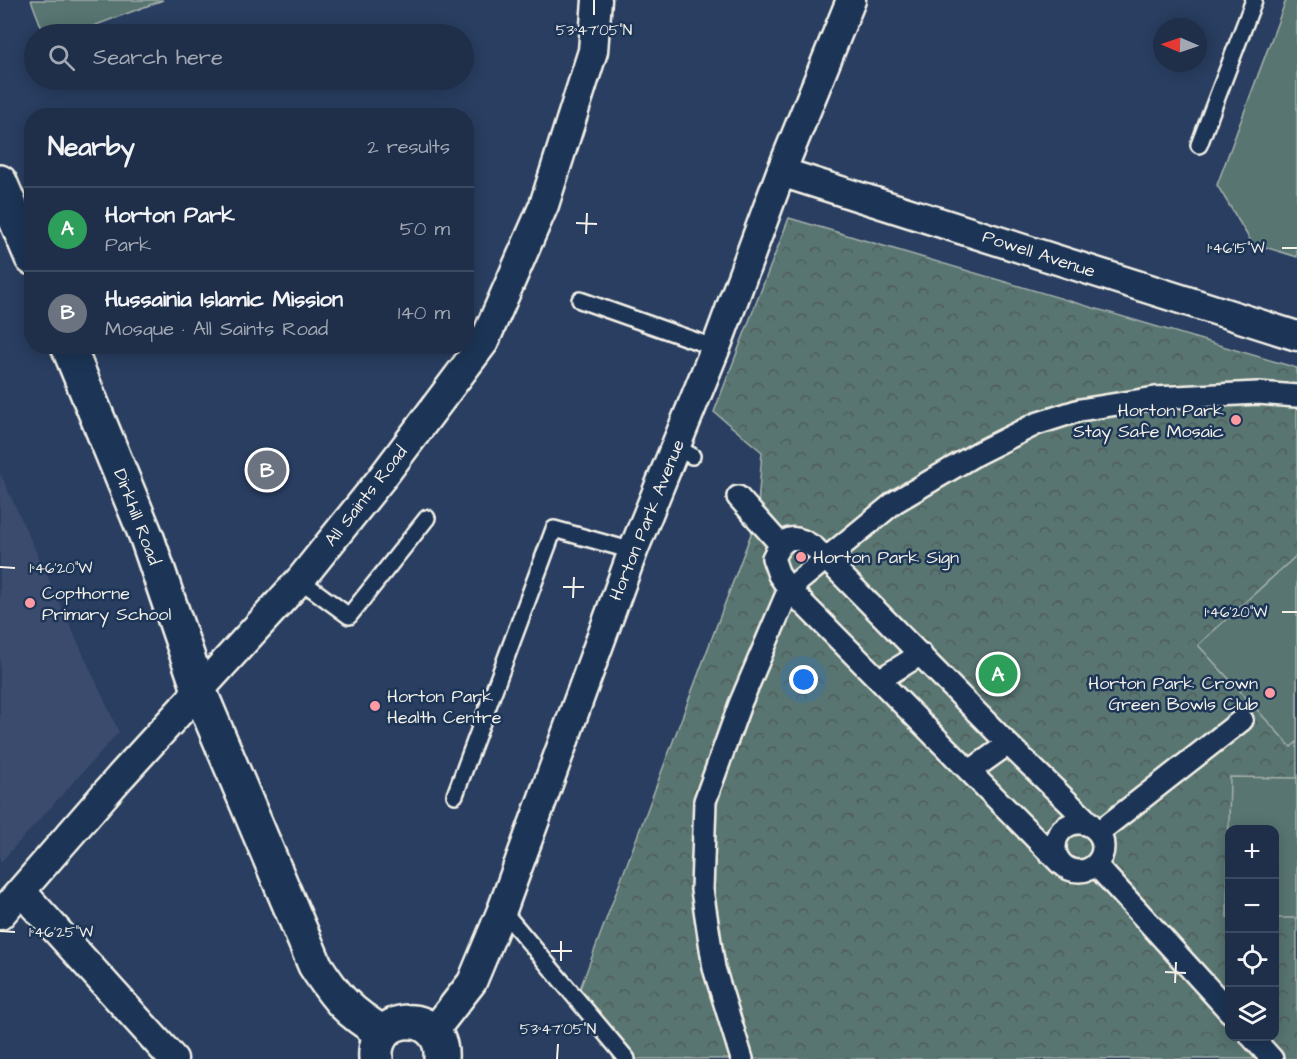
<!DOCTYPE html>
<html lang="en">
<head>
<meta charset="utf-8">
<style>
	body { margin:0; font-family:"Architects Daughter",sans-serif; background:#2c3a53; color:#f1f3f6 }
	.controls { position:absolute; right:18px; bottom:18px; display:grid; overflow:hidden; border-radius:12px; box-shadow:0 3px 15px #0003 }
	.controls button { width:54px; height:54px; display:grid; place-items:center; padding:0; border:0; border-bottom:2px solid #3c4a61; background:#1f2e49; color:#f1f3f6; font:30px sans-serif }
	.compass { position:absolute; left:1153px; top:18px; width:54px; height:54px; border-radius:50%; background:#1f2e49; box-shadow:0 3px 15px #0003; rotate:272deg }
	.you { position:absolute; left:804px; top:680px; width:21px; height:21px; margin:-15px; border:4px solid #fff; border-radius:50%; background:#1a73e8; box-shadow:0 0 0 9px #1a73e833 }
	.badge { display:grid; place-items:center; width:39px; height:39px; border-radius:50%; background:#ff9aa2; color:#fff; font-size:20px; font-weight:700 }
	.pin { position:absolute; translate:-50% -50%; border:3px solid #fff; box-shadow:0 2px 6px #0006 }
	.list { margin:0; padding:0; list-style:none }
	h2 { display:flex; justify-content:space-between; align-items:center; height:78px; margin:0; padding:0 24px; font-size:26px }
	h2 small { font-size:20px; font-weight:400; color:#a1a8b4 }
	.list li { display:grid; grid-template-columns:39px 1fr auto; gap:18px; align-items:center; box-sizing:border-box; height:84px; padding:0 24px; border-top:2px solid #3c4a61 }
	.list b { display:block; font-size:22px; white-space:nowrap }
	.list p { margin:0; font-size:20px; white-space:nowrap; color:#a1a8b4 }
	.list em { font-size:20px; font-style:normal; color:#a1a8b4 }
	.icon { flex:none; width:33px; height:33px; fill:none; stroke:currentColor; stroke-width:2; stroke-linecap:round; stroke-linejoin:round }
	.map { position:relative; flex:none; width:1297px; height:1059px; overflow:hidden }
	.search { position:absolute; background:#1f2e49; box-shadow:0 3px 15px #0003; left:24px; top:24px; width:450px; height:66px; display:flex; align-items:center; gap:15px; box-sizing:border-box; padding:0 21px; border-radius:33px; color:#a1a8b4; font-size:22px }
	.panel { position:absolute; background:#1f2e49; box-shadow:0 3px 15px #0003; left:24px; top:108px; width:450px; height:246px; border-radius:24px }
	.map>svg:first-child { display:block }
	.built { fill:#3b4b6e }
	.park { fill:url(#park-crowns); stroke:#a6b2ac; stroke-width:1.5; fill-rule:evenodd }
	.pitch { fill:#597471; stroke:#a6b2ac; stroke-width:1.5 }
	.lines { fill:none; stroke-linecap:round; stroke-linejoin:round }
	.service-casing { stroke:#f4f1e8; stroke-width:20 }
	.pedestrian-casing { stroke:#f4f1e8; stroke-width:26 }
	.minor-casing { stroke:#f4f1e8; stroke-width:33 }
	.primary-casing { stroke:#f4f1e8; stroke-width:38 }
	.service { stroke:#1d3557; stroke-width:15 }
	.pedestrian { stroke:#1d3557; stroke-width:21 }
	.minor { stroke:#1d3557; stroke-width:28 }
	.primary { stroke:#1d3557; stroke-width:33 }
	.ticks { fill:none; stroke:#f4f1e8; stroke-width:2 }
	.poi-dot { fill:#ff9aa2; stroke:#1d3557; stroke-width:2 }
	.labels { text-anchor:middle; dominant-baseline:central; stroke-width:5; stroke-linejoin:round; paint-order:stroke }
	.street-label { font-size:18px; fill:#f4f1e8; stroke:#1d3557 }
	.poi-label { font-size:18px; fill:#f4f1e8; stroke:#1d3557; text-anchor:start }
	.ticks-label { font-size:15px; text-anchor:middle; fill:#f4f1e8; stroke:#1d3557; stroke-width:5; stroke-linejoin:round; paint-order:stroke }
</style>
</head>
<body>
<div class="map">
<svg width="1297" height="1059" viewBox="0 0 1297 1059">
	<defs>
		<pattern id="park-crowns" width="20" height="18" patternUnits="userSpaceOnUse" patternTransform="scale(1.5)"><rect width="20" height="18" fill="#597471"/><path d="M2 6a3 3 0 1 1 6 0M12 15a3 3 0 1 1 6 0" fill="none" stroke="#505c59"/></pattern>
	</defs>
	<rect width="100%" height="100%" fill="#293e61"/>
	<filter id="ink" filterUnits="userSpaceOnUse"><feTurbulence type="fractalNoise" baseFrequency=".0167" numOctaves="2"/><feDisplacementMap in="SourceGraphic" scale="12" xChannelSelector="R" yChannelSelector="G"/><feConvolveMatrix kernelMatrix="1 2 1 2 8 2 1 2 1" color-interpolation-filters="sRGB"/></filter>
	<g filter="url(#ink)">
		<path class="built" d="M0 473 119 732 0 863Z"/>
		<path class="park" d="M789 218 1297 368V1059H635L578 994 757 518 762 452 714 412ZM1230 830H1274V1036H1230Z"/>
		<path class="pitch" d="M31 0H163L72 34H44Z
			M1286 0H1297V257L1252 243 1217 185Z
			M1297 555V742L1291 747 1198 645Z
			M1230 777 1297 778V918H1275L1274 830H1230V917H1227Z"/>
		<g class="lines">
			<defs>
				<path id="service" d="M1199 145 1254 0
					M580 300 716 348
					M676 447 692 456
					M300 580 349 616 427 518
					M455 795 554 529 633 551
					M502 910 627 1059"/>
				<path id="pedestrian" d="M738 497 780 544
					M879 680 921 654
					M970 771 1008 744
					M1055 847a24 24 0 1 1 48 0a24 24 0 1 1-48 0Z
					M1060 863 789 589 779 575 773 558C785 534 794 534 815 548L1008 744 1099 832 1242 720
					M1096 865 1230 1012
					M1251 1036 1272 1059
					M742 1059 714 968 702 890 705 801 740 704 789 589 895 502 978 453 1036 424 1080 410 1155 398 1258 393 1297 396"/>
				<path id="minor" d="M781 172 1297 336
					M21 891 173 1059
					M0 915 120 777 300 580 381 479 484 342 544 205 593 51 597 0
					M433 1032 472 982 502 910 633 551 718 342 781 172 851 0"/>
				<path id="primary" d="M0 182 32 258
					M68 346 147 538 199 690 315 965C337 999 348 1012 383 1033
					M376 1059C372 1010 445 1009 441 1059"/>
			</defs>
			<use href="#service" class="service-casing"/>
			<use href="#pedestrian" class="pedestrian-casing"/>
			<use href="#minor" class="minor-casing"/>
			<use href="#primary" class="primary-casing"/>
			<use href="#service" class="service"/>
			<use href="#pedestrian" class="pedestrian"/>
			<use href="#minor" class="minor"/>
			<use href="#primary" class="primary"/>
		</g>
	</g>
	<path class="ticks" d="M594 15V0M576 223 597 224M586 234 587 213M1282 248H1297M0 567 15 568M563 587H584M573 598 574 577M1282 612H1297M0 931 15 932M551 951H572M561 961V941M1165 972 1186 973M1175 983 1176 962M557 1059 558 1044"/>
	<g class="poi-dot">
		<circle cx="1236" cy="420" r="6"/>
		<circle cx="801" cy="557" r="6"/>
		<circle cx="30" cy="603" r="6"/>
		<circle cx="1270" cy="693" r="6"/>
		<circle cx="375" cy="706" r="6"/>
	</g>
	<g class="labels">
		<g class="street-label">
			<text transform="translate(1039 254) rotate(18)">Powell Avenue</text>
			<text transform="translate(366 496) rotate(-52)">All Saints Road</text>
			<text transform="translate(137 517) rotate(69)">Dirkhill Road</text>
			<text transform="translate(647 520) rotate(-68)">Horton Park Avenue</text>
		</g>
		<g class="poi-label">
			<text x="1224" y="410" text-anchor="end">Horton Park<tspan x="1224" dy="21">Stay Safe Mosaic</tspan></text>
			<text x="813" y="557">Horton Park Sign</text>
			<text x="42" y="593">Copthorne<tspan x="42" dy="21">Primary School</tspan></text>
			<text x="1258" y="683" text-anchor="end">Horton Park Crown<tspan x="1258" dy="21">Green Bowls Club</tspan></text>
			<text x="387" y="696">Horton Park<tspan x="387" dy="21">Health Centre</tspan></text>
		</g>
	</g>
	<g class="ticks-label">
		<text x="594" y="35">53°47'05"N</text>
		<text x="1236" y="253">1°46'15"W</text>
		<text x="61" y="573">1°46'20"W</text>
		<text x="1236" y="617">1°46'20"W</text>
		<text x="61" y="937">1°46'25"W</text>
		<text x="558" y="1034">53°47'05"N</text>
	</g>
</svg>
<div class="controls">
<button>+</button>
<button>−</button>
<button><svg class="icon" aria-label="locate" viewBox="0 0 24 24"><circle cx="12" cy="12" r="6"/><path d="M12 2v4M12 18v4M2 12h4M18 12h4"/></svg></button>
<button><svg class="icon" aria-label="layers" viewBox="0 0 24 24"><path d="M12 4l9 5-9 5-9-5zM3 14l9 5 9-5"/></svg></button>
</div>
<svg class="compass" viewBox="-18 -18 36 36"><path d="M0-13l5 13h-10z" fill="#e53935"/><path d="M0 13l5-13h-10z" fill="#a1a8b4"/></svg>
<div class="you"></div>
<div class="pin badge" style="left:998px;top:674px;background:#2e9e5b">A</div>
<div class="pin badge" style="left:267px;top:470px;background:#6b7280">B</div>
<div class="search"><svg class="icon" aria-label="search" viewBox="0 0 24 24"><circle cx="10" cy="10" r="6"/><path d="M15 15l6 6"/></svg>Search here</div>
<section class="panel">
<h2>Nearby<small>2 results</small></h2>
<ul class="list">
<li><span class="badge" style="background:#2e9e5b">A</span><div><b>Horton Park</b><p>Park</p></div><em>50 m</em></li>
<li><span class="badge" style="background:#6b7280">B</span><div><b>Hussainia Islamic Mission</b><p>Mosque · All Saints Road</p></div><em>140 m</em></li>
</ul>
</section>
</div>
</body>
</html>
